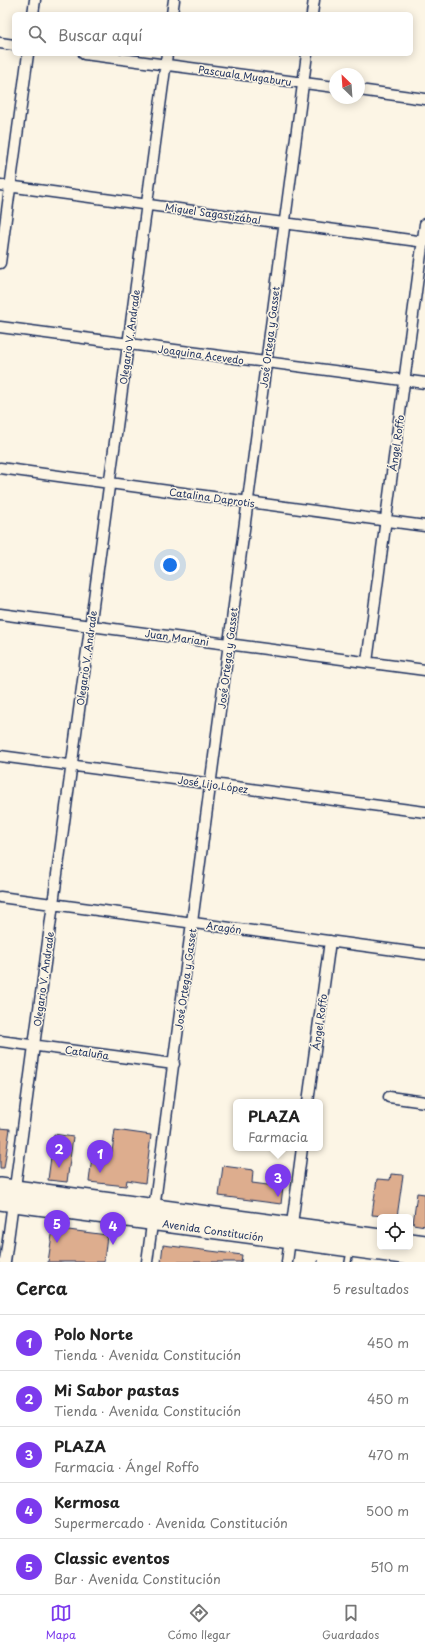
<!DOCTYPE html>
<html lang="es">
<head>
<meta charset="utf-8">
<style>
	body { margin:0; font-family:"Playpen Sans",sans-serif; background:#f6f6f6; color:#222 }
	.controls { position:absolute; right:12px; bottom:12px; display:grid; overflow:hidden; border-radius:6px; box-shadow:0 2px 10px #0003 }
	.controls button { width:36px; height:36px; display:grid; place-items:center; padding:0; border:0; border-bottom:1px solid #e0e0e0; background:#fff; color:#222; font:20px sans-serif }
	.compass { position:absolute; left:329px; top:68px; width:36px; height:36px; border-radius:50%; background:#fff; box-shadow:0 2px 10px #0003; rotate:335deg }
	.you { position:absolute; left:170px; top:565px; width:14px; height:14px; margin:-10px; border:3px solid #fff; border-radius:50%; background:#1a73e8; box-shadow:0 0 0 6px #1a73e833 }
	.badge { display:grid; place-items:center; width:26px; height:26px; border-radius:50%; background:#7c3aed; color:#fff; font-size:13px; font-weight:700 }
	.pin { position:absolute; translate:-50% -33px; filter:drop-shadow(0 1px 2px #0008) }
	.pin::after { content:''; position:absolute; top:21px; width:14px; height:12px; background:inherit; clip-path:polygon(0 0,100% 0,50% 100%) }
	.popup { position:absolute; left:233px; top:1099px; width:90px; height:52px; box-sizing:border-box; display:grid; place-content:center; border-radius:6px; background:#fff; filter:drop-shadow(0 1px 3px #0005); font-size:13px; white-space:nowrap; color:#767676 }
	.popup b { font-size:15px; color:#222 }
	.popup::after { content:''; position:absolute; left:50%; top:100%; margin-left:-8px; border:8px solid transparent; border-top-color:#fff }
	.list { margin:0; padding:0; list-style:none }
	h2 { display:flex; justify-content:space-between; align-items:center; height:52px; margin:0; padding:0 16px; font-size:17px }
	h2 small { font-size:13px; font-weight:400; color:#767676 }
	.list li { display:grid; grid-template-columns:26px 1fr auto; gap:12px; align-items:center; box-sizing:border-box; height:56px; padding:0 16px; border-top:1px solid #e0e0e0 }
	.list b { display:block; font-size:15px; white-space:nowrap }
	.list p { margin:0; font-size:13px; white-space:nowrap; color:#767676 }
	.list em { font-size:13px; font-style:normal; color:#767676 }
	.icon { flex:none; width:22px; height:22px; fill:none; stroke:currentColor; stroke-width:2; stroke-linecap:round; stroke-linejoin:round }
	.map { position:relative; flex:none; width:425px; height:1262px; overflow:hidden }
	.search { position:absolute; background:#fff; box-shadow:0 2px 10px #0003; left:12px; right:12px; top:12px; height:44px; display:flex; align-items:center; gap:10px; box-sizing:border-box; padding:0 14px; border-radius:6px; color:#767676; font-size:15px }
	.sheet { height:332px; background:#fff }
	nav { display:flex; justify-content:space-around; align-items:center; box-sizing:border-box; height:56px; border-top:1px solid #e0e0e0; background:#fff; font-size:11px; color:#767676 }
	nav a { display:grid; justify-items:center; gap:2px }
	nav .on { color:#7c3aed }
	.map>svg:first-child { display:block }
	.building { fill:#ddad8e; stroke:#1b2f5e }
	.lines { fill:none; stroke-linecap:round; stroke-linejoin:round }
	.lane-casing { stroke:#1b2f5e; stroke-width:8 }
	.street-casing { stroke:#1b2f5e; stroke-width:13 }
	.primary-casing { stroke:#1b2f5e; stroke-width:20 }
	.path { stroke:#1b2f5e; stroke-width:1.5; stroke-dasharray:4 3; stroke-linecap:butt }
	.lane { stroke:#fcf5e5; stroke-width:5 }
	.street { stroke:#fcf5e5; stroke-width:10 }
	.primary { stroke:#fcf5e5; stroke-width:17 }
	.labels { text-anchor:middle; dominant-baseline:central; stroke-width:3; stroke-linejoin:round; paint-order:stroke }
	.street-label { font-size:10px; fill:#1b2f5e; stroke:#fcf5e5 }
</style>
</head>
<body>
<div class="map">
<svg width="425" height="1262" viewBox="0 0 425 1262">
	<rect width="100%" height="100%" fill="#fcf5e5"/>
	<filter id="ink" filterUnits="userSpaceOnUse"><feTurbulence type="fractalNoise" baseFrequency=".025" numOctaves="2"/><feDisplacementMap in="SourceGraphic" scale="8" xChannelSelector="R" yChannelSelector="G"/><feConvolveMatrix kernelMatrix="1 2 1 2 8 2 1 2 1" color-interpolation-filters="sRGB"/></filter>
	<g filter="url(#ink)">
		<path class="building" d="M0 1128 10 1129 4 1168H0Z
			M115 1130 151 1135 145 1183 127 1180 126 1186 89 1182 92 1156 102 1158 103 1151 112 1152Z
			M54 1134 73 1137 67 1182 48 1180Z
			M223 1166 253 1170 252 1183 283 1187 281 1204 219 1196Z
			M391 1174 403 1175 397 1217 372 1215 377 1179 390 1180Z
			M417 1193 425 1194V1226L413 1224Z
			M53 1228 107 1235 104 1262H48Z
			M163 1245 242 1255 241 1262H161Z"/>
		<g class="lines">
			<defs>
				<path id="lane" d="M348 1262 350 1251"/>
				<path id="street" d="M33 14 35 0
					M172 14 174 0
					M312 14 314 0
					M0 43 14 45
					M84 54 335 87
					M359 90 425 99
					M0 185 425 242
					M0 263 28 54
					M0 327 425 383
					M0 468 425 526
					M0 614 425 670
					M367 662 425 224
					M0 756 425 812
					M0 897 425 954
					M0 1041 174 1064
					M389 1097 425 1102
					M308 1102 330 941
					M5 1262 167 54
					M147 1262 307 54
					M287 1262 302 1148"/>
				<path id="primary" d="M0 1187 380 1238
					M0 1201 425 1258
					M410 1242 425 1244"/>
			</defs>
			<use href="#lane" class="lane-casing"/>
			<use href="#street" class="street-casing"/>
			<use href="#primary" class="primary-casing"/>
			<path class="path" d="M318 1262V1260"/>
			<use href="#lane" class="lane"/>
			<use href="#street" class="street"/>
			<use href="#primary" class="primary"/>
		</g>
	</g>
	<g class="labels">
		<g class="street-label">
			<text transform="translate(245 75) rotate(8)">Pascuala Mugaburu</text>
			<text transform="translate(213 213) rotate(8)">Miguel Sagastizábal</text>
			<text transform="translate(129 337) rotate(-82)">Olegario V. Andrade</text>
			<text transform="translate(269 337) rotate(-83)">José Ortega y Gasset</text>
			<text transform="translate(201 354) rotate(8)">Joaquina Acevedo</text>
			<text transform="translate(396 443) rotate(-82)">Ángel Roffo</text>
			<text transform="translate(212 497) rotate(8)">Catalina Daprotis</text>
			<text transform="translate(177 637) rotate(8)">Juan Mariani</text>
			<text transform="translate(86 658) rotate(-82)">Olegario V. Andrade</text>
			<text transform="translate(227 658) rotate(-83)">José Ortega y Gasset</text>
			<text transform="translate(213 784) rotate(8)">José Lijo López</text>
			<text transform="translate(224 927) rotate(8)">Aragón</text>
			<text transform="translate(43 979) rotate(-82)">Olegario V. Andrade</text>
			<text transform="translate(185 979) rotate(-82)">José Ortega y Gasset</text>
			<text transform="translate(319 1022) rotate(-82)">Ángel Roffo</text>
			<text transform="translate(87 1052) rotate(8)">Cataluña</text>
			<text transform="translate(213 1230) rotate(8)">Avenida Constitución</text>
		</g>
	</g>
</svg>
<div class="controls">
<button><svg class="icon" aria-label="locate" viewBox="0 0 24 24"><circle cx="12" cy="12" r="6"/><path d="M12 2v4M12 18v4M2 12h4M18 12h4"/></svg></button>
</div>
<svg class="compass" viewBox="-18 -18 36 36"><path d="M0-13l5 13h-10z" fill="#e53935"/><path d="M0 13l5-13h-10z" fill="#767676"/></svg>
<div class="you"></div>
<div class="pin badge" style="left:100px;top:1173px">1</div>
<div class="pin badge" style="left:59px;top:1168px">2</div>
<div class="pin badge" style="left:278px;top:1197px">3</div>
<div class="popup"><b>PLAZA</b>Farmacia</div>
<div class="pin badge" style="left:113px;top:1245px">4</div>
<div class="pin badge" style="left:57px;top:1243px">5</div>
<div class="search"><svg class="icon" aria-label="search" viewBox="0 0 24 24"><circle cx="10" cy="10" r="6"/><path d="M15 15l6 6"/></svg>Buscar aquí</div>
</div>
<section class="sheet">
<h2>Cerca<small>5 resultados</small></h2>
<ul class="list">
<li><span class="badge">1</span><div><b>Polo Norte</b><p>Tienda · Avenida Constitución</p></div><em>450 m</em></li>
<li><span class="badge">2</span><div><b>Mi Sabor pastas</b><p>Tienda · Avenida Constitución</p></div><em>450 m</em></li>
<li><span class="badge">3</span><div><b>PLAZA</b><p>Farmacia · Ángel Roffo</p></div><em>470 m</em></li>
<li><span class="badge">4</span><div><b>Kermosa</b><p>Supermercado · Avenida Constitución</p></div><em>500 m</em></li>
<li><span class="badge">5</span><div><b>Classic eventos</b><p>Bar · Avenida Constitución</p></div><em>510 m</em></li>
</ul>
</section>
<nav>
<a class="on"><svg class="icon" aria-label="map" viewBox="0 0 24 24"><path d="M3 6l6-2 6 2 6-2v14l-6 2-6-2-6 2zM9 4v14M15 6v14"/></svg>Mapa</a>
<a><svg class="icon" aria-label="directions" viewBox="0 0 24 24"><path d="M12 3l9 9-9 9-9-9zM9 14v-3h6M13 9l2 2-2 2"/></svg>Cómo llegar</a>
<a><svg class="icon" aria-label="saved" viewBox="0 0 24 24"><path d="M7 4h10v16l-5-4-5 4z"/></svg>Guardados</a>
</nav>
</body>
</html>
